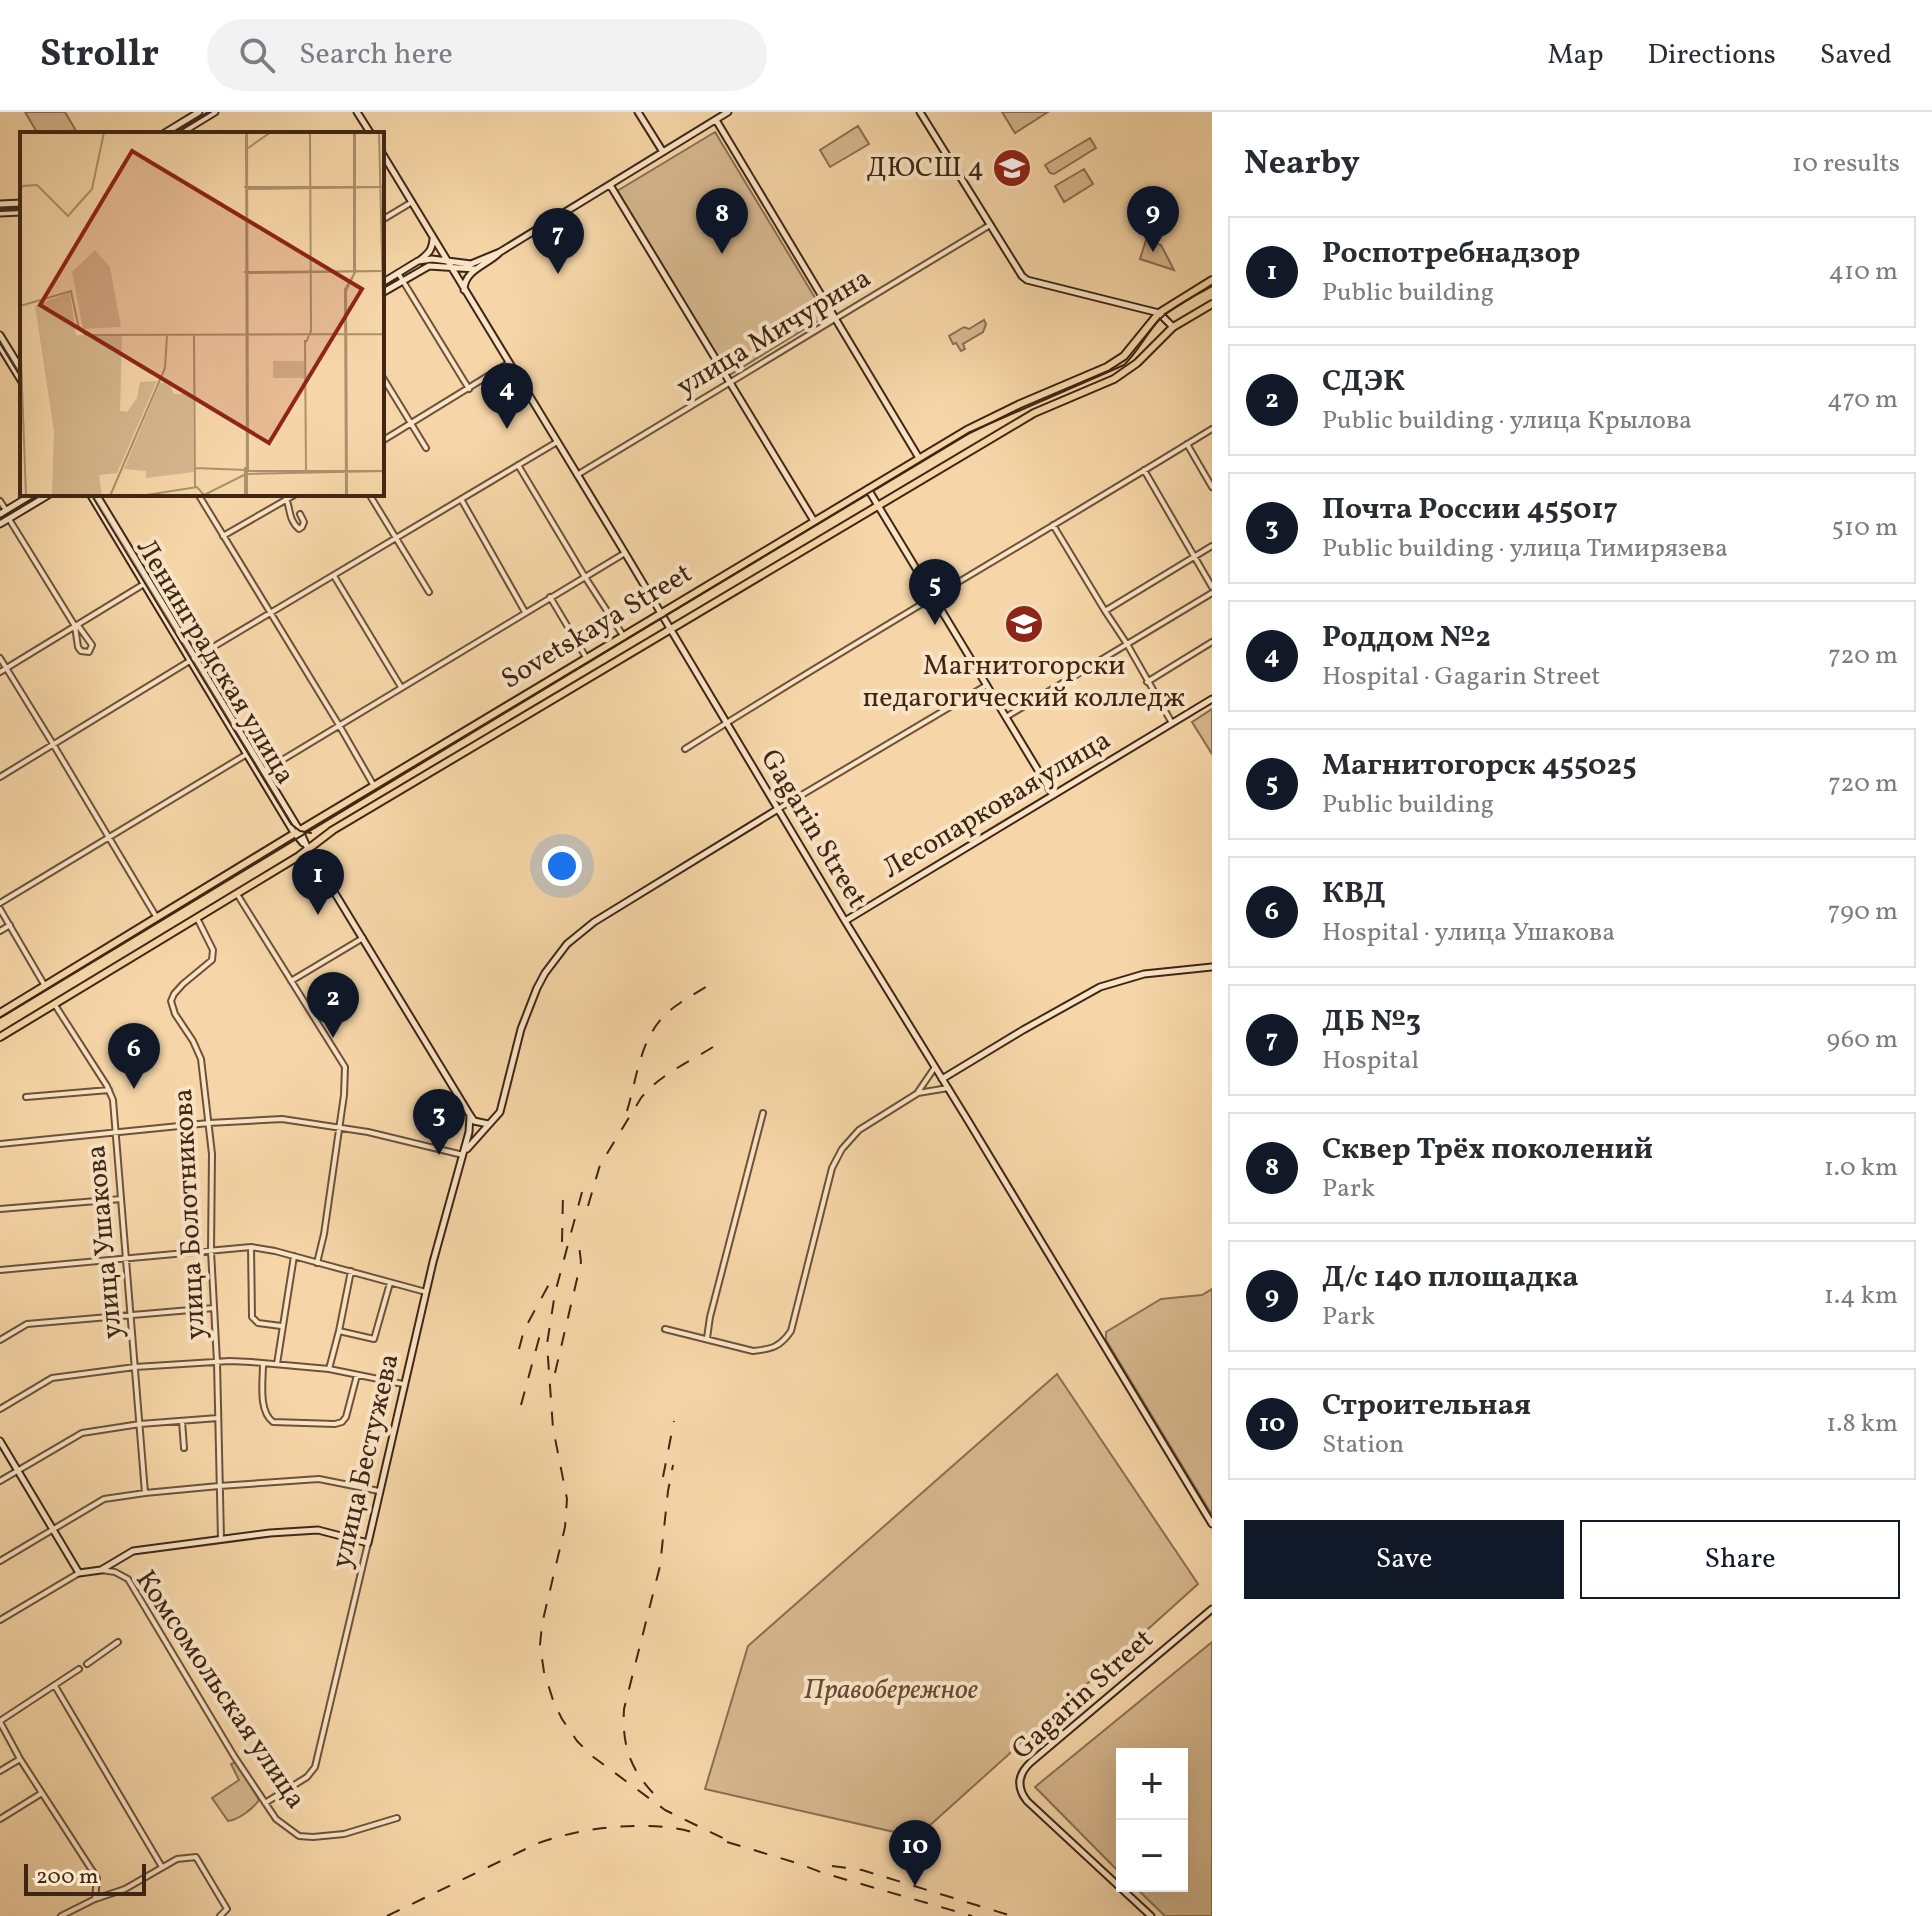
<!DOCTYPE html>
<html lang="en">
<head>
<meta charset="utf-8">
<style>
	body { margin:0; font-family:Vollkorn,serif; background:#f2f2f3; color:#2b2b33 }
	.controls { position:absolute; right:24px; bottom:24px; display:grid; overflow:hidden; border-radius:0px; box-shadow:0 8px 32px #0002 }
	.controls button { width:72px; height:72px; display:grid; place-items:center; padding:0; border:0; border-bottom:2px solid #e1e1e2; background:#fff; color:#2b2b33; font:40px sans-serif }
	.scale { position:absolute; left:24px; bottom:20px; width:122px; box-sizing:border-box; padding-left:8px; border:4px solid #3f2614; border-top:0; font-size:22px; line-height:28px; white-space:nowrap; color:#3f2614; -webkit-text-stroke:6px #f9e4c6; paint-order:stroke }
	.you { position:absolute; left:562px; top:754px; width:28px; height:28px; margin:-20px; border:6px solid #fff; border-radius:50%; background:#1a73e8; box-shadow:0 0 0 12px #1a73e833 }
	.badge { display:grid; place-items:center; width:52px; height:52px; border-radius:50%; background:#111827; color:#fff; font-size:26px; font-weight:700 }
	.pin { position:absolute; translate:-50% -66px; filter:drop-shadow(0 2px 4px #0008) }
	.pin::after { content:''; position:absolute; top:42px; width:28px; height:24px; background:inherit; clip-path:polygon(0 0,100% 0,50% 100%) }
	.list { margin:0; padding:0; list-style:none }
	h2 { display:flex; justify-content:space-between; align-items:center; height:104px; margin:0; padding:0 32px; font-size:34px }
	h2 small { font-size:26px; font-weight:400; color:#7c7c81 }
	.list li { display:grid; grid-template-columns:52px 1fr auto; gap:24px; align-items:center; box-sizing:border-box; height:112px; margin:0 16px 16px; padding:0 16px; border:2px solid #e1e1e2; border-radius:0px }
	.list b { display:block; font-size:30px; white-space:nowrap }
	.list p { margin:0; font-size:26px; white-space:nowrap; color:#7c7c81 }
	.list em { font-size:26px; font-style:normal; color:#7c7c81 }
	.actions { display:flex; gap:16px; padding:24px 32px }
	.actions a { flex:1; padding:18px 0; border:2px solid #111827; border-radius:0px; text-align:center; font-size:28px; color:#111827 }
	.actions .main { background:#111827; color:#fff }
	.icon { flex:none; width:44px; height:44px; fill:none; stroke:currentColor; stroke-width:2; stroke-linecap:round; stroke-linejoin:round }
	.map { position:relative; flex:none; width:1212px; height:1804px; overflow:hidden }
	header { display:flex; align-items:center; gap:48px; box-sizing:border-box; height:112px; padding:0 40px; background:#fff; border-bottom:2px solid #e1e1e2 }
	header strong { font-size:38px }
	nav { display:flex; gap:44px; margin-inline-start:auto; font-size:28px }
	.search { width:560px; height:72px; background:#f2f2f3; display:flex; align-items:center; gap:20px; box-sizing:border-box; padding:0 28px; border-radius:44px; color:#7c7c81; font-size:30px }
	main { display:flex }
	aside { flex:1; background:#fff }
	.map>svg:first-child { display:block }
	.green { fill:#d7b88f; stroke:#8b6f52; stroke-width:2 }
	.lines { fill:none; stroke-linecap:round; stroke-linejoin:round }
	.street-casing { stroke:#6d5239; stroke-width:8 }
	.secondary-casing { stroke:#3f2614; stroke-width:9 }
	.primary-casing { stroke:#3f2614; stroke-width:10 }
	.street { stroke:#f9e4c6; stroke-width:4 }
	.secondary { stroke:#f9e4c6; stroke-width:5 }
	.primary { stroke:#f6d6a8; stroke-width:6 }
	.tram { stroke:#3f2614; stroke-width:2 }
	.rail { stroke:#3f2614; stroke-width:2; stroke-dasharray:14 14; stroke-linecap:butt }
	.labels { text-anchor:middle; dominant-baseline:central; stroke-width:8; stroke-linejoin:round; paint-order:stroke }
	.poi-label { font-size:28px; fill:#3f2614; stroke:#f9e4c6; text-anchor:end }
	.street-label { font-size:28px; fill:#3f2614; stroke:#f9e4c6 }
	.park-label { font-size:28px; font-style:italic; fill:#654a33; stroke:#f9e4c6 }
	.inset-road { fill:none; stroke:#ad906d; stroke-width:2 }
	.view { fill:#8f2418; fill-opacity:0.15; stroke:#8f2418; stroke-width:4 }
	.inset-edge { fill:none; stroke:#3f2614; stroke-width:4 }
</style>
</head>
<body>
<header>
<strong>Strollr</strong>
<div class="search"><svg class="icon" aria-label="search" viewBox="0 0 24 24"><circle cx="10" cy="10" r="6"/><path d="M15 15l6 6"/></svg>Search here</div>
<nav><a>Map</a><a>Directions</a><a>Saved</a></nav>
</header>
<main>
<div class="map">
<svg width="1212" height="1804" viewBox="0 0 1212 1804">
	<rect width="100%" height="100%" fill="#f6d6a8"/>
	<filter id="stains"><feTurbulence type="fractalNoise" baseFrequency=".0025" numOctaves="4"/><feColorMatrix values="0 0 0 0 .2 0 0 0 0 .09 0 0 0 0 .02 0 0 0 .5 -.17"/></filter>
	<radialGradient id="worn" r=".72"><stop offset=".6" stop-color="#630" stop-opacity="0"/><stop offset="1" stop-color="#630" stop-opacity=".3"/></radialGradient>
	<path class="green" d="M25 0H65L78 22H38Z
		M1002 0H1048L1015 21Z
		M858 14 869 32 830 55 820 38Z
		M715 20 826 204 728 264 617 79Z
		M1090 26 1096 36 1054 62 1050 61 1045 53Z
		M1084 57 1093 72 1064 90 1055 74Z
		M1146 128 1161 133 1174 158 1140 147Z
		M984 208 986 212 983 220 963 232 965 237 961 239 956 231 953 232 949 224 964 215 969 217Z
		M1212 597V642L1192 610Z
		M1212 1177V1403L1106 1228V1220L1161 1187 1202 1183Z
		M1057 1262 1198 1472 908 1733H905L894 1720 705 1677 748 1534Z
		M1212 1530V1804H1165L1134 1774H1182V1642H1122V1763L1035 1675Z
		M236 1650 259 1688C253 1697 238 1708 228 1709L212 1686 239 1668 231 1652Z"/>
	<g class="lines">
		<defs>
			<path id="street" d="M382 108 412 90
				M398 161 469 277
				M382 264 426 336
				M382 329 509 251
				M1187 332 1212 375
				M518 353 585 465 624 525
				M1144 358 1212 475
				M577 363 990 113
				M198 382 339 613 374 674
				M284 382C291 393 287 407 299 417L302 415 304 410 300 402
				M369 382 429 480
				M461 387 525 500
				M0 389 6 398
				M9 407 75 514 78 535 81 539 89 540 92 533 79 515 75 514
				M1053 413 1105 499 1127 532 1172 611
				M223 424 296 382
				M334 464 401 575
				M550 485 587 547
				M1105 499 1212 434
				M0 546 53 632 157 806
				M0 560 144 472
				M1147 570 1212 530
				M1006 605 1212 481
				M685 637C859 527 1037 425 1212 317
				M264 659 625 441
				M0 665 188 550 557 330
				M778 697 987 573
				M237 782 345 955 344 983 324 1122 317 1151
				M0 791 247 642
				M0 797 45 874
				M197 806 213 838 212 848 183 872 174 882 171 889 175 902 193 929 201 947 212 1042 211 1139 217 1250 221 1427
				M0 819 10 813
				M291 869 363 826
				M55 893 107 974 113 988 145 1381
				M918 980 935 955
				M26 985 109 978
				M0 1032 209 1011 282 1007 368 1020 463 1043
				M0 1097 121 1087
				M251 1135 252 1205 258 1211 281 1214
				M0 1158 251 1135 275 1139 426 1180
				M665 1217 753 1239C772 1237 780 1235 791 1219L832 1056 842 1037 859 1018 918 981 948 976
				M339 1219 351 1159
				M707 1226 710 1205 763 1001
				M0 1228 27 1212 214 1196
				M263 1252C263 1269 258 1299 273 1310L335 1312 342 1310 346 1305 357 1263
				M277 1252 294 1144
				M329 1257 339 1219 374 1227 390 1171
				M0 1297 52 1266 135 1255 230 1249 251 1250 329 1257 403 1272
				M182 1309 184 1336
				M0 1369 82 1321 140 1312 218 1306
				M0 1449 104 1387 145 1381 219 1374 319 1367 379 1379
				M101 1458 115 1460 128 1467 234 1644 276 1707 299 1724 313 1725 344 1722 397 1706
				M0 1508 79 1461
				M87 1552 118 1530
				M55 1574 162 1755
				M0 1609 79 1557
				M0 1610 20 1647 97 1766 95 1787
				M0 1659 20 1647
				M265 1691 307 1665 315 1655 368 1431
				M0 1707 42 1681
				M61 1804 95 1787 125 1777 177 1747 196 1745 227 1797 220 1804"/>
			<path id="secondary" d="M357 0 371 22
				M638 0 663 40
				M920 0 1022 164 1027 168 1159 201 1173 215
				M716 8 919 346
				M163 22 199 0
				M179 22 215 0
				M382 41 625 441 845 809 967 1007 1212 1412
				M610 73 814 409
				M0 92 22 91
				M0 101 22 100
				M420 148C429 141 432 138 433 127
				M382 171 418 149 432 147 471 152 500 140 728 0
				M464 178C464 158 487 153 499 141
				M382 181 429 154 475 157
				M0 223 22 259
				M0 234 22 270
				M868 377 1053 683
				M90 382 293 719 303 731
				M0 402 33 382
				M0 412 50 382
				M845 809 1212 587
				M942 967 1023 918 1100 875 1144 862 1212 855
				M470 1003 474 1009 488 1012
				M467 1037 500 1000 521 917 537 876 545 861 567 832 594 810 778 697
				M0 1329 79 1461 101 1458 133 1439 270 1421 318 1418 368 1431 433 1150 469 1020 470 1003 308 737 300 719 96 382
				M1151 1804 1027 1689C1016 1675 1018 1662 1031 1650L1212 1497"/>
			<path id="primary" d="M0 901 292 723 967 318 1020 292 1107 255 1124 244 1159 201 1212 168
				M0 925 299 744 333 718 1034 301 1114 267 1137 251 1173 215 1212 192"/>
		</defs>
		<use href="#street" class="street-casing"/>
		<use href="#secondary" class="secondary-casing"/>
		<use href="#primary" class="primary-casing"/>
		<use href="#street" class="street"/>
		<use href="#secondary" class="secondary"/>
		<use href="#primary" class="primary"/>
		<path class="tram" d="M175 22 211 0
			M0 99 22 98
			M0 231 22 267
			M91 382 291 712 300 719 311 721
			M0 906 968 321 1124 253C1138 240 1146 222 1159 208 1173 194 1195 184 1212 174"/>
		<path class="rail" d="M627 999C637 966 640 925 668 900 681 889 696 881 711 872
			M582 1080 555 1181 547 1232 553 1316 567 1387 565 1415 542 1512 540 1533 544 1560 554 1591 562 1607 577 1629 592 1644 665 1698 735 1732
			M588 1094 600 1053 641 986C659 963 689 950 713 935
			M562 1130 563 1082
			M519 1237 524 1218 553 1165
			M555 1261 581 1150 579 1133
			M521 1293 541 1219
			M663 1365 674 1309
			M653 1681C629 1655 622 1632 624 1597L660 1454 668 1379 673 1353
			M727 1730 800 1752 823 1761 972 1804
			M832 1754 862 1758 1012 1804
			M387 1804 536 1732C582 1715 648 1707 696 1721"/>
	</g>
	<defs>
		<symbol id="university-disc" viewBox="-11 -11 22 22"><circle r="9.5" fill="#8f2418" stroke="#f9e4c6"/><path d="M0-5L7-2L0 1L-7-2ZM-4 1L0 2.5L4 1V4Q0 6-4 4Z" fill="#fff"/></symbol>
	</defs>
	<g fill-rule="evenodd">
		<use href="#university-disc" x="990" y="34" width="44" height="44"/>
		<use href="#university-disc" x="1002" y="490" width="44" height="44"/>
	</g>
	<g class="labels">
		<g class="poi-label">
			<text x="984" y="56">ДЮСШ 4</text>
			<text x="1024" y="554" text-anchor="middle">Магнитогорски<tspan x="1024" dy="32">педагогический колледж</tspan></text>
		</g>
		<g class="street-label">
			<text transform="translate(774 221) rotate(-31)">улица Мичурина</text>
			<text transform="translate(597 515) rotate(-31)">Sovetskaya Street</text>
			<text transform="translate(215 550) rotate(59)">Ленинградская улица</text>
			<text transform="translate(997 693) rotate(-31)">Лесопарковая улица</text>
			<text transform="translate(813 717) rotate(59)">Gagarin Street</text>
			<text transform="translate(190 1102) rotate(-93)">улица Болотникова</text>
			<text transform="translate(105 1130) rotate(-95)">улица Ушакова</text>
			<text transform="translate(366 1349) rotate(-77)">улица Бестужева</text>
			<text transform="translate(220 1578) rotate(56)">Комсомольская улица</text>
			<text transform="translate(1083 1583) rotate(-42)">Gagarin Street</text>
		</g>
		<g class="park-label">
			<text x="891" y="1578">Правобережное</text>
		</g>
	</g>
	<g transform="translate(20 20)">
		<rect width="364" height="364" fill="#f6d6a8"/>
		<path d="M75 118 90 135 101 195 63 197 52 140ZM50 160 56 203 102 204 100 279 107 280 117 266 120 250 137 249 97 341 79 343 82 364H32L34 299 15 174ZM253 229H284V246H253ZM140 251H149L154 262H173L174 340 126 346V339L104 337Z" fill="#d7b88f"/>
		<path class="inset-road" d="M226 0 227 364M227 0 228 339H364M359 0 364 208M228 16 251 0M224 55H364M226 57 364 55M0 62 2 54 17 53 48 84 72 57 84 0M224 140 364 139M226 141 364 139M334 141V0M0 174 51 159 59 197 66 203 364 202M0 200 6 364M174 202 175 356M285 208 286 340M286 210 291 199 290 0M175 336 226 338M227 342 364 339M184 363 228 341M90 364 145 236 147 203M120 364 177 355 185 364M225 364V335M326 364 325 157 336 139M327 364 326 159 335 140V0"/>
		<path class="view" d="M112 19 342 157 249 311 20 173Z"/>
		<rect width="364" height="364" class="inset-edge"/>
	</g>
	<rect width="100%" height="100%" filter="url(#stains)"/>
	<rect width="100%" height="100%" fill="url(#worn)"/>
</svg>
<div class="controls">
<button>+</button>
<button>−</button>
</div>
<div class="scale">200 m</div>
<div class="you"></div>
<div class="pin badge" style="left:318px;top:803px">1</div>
<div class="pin badge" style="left:333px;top:926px">2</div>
<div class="pin badge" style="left:439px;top:1043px">3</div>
<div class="pin badge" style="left:507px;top:317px">4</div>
<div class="pin badge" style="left:935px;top:513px">5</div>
<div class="pin badge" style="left:134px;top:977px">6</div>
<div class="pin badge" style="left:558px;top:162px">7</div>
<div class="pin badge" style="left:722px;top:142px">8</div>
<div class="pin badge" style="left:1153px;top:140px">9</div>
<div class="pin badge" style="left:915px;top:1774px">10</div>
</div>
<aside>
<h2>Nearby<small>10 results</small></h2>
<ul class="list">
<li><span class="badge">1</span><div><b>Роспотребнадзор</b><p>Public building</p></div><em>410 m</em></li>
<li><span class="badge">2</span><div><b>СДЭК</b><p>Public building · улица Крылова</p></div><em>470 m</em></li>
<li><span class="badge">3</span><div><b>Почта России 455017</b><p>Public building · улица Тимирязева</p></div><em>510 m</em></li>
<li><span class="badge">4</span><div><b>Роддом №2</b><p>Hospital · Gagarin Street</p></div><em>720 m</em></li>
<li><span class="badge">5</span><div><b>Магнитогорск 455025</b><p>Public building</p></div><em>720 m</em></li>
<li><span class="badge">6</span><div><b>КВД</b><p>Hospital · улица Ушакова</p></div><em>790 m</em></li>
<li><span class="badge">7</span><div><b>ДБ №3</b><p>Hospital</p></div><em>960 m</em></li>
<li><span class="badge">8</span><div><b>Сквер Трёх поколений</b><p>Park</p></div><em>1.0 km</em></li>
<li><span class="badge">9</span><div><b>Д/с 140 площадка</b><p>Park</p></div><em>1.4 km</em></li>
<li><span class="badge">10</span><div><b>Строительная</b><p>Station</p></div><em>1.8 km</em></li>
</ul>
<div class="actions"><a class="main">Save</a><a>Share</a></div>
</aside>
</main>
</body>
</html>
